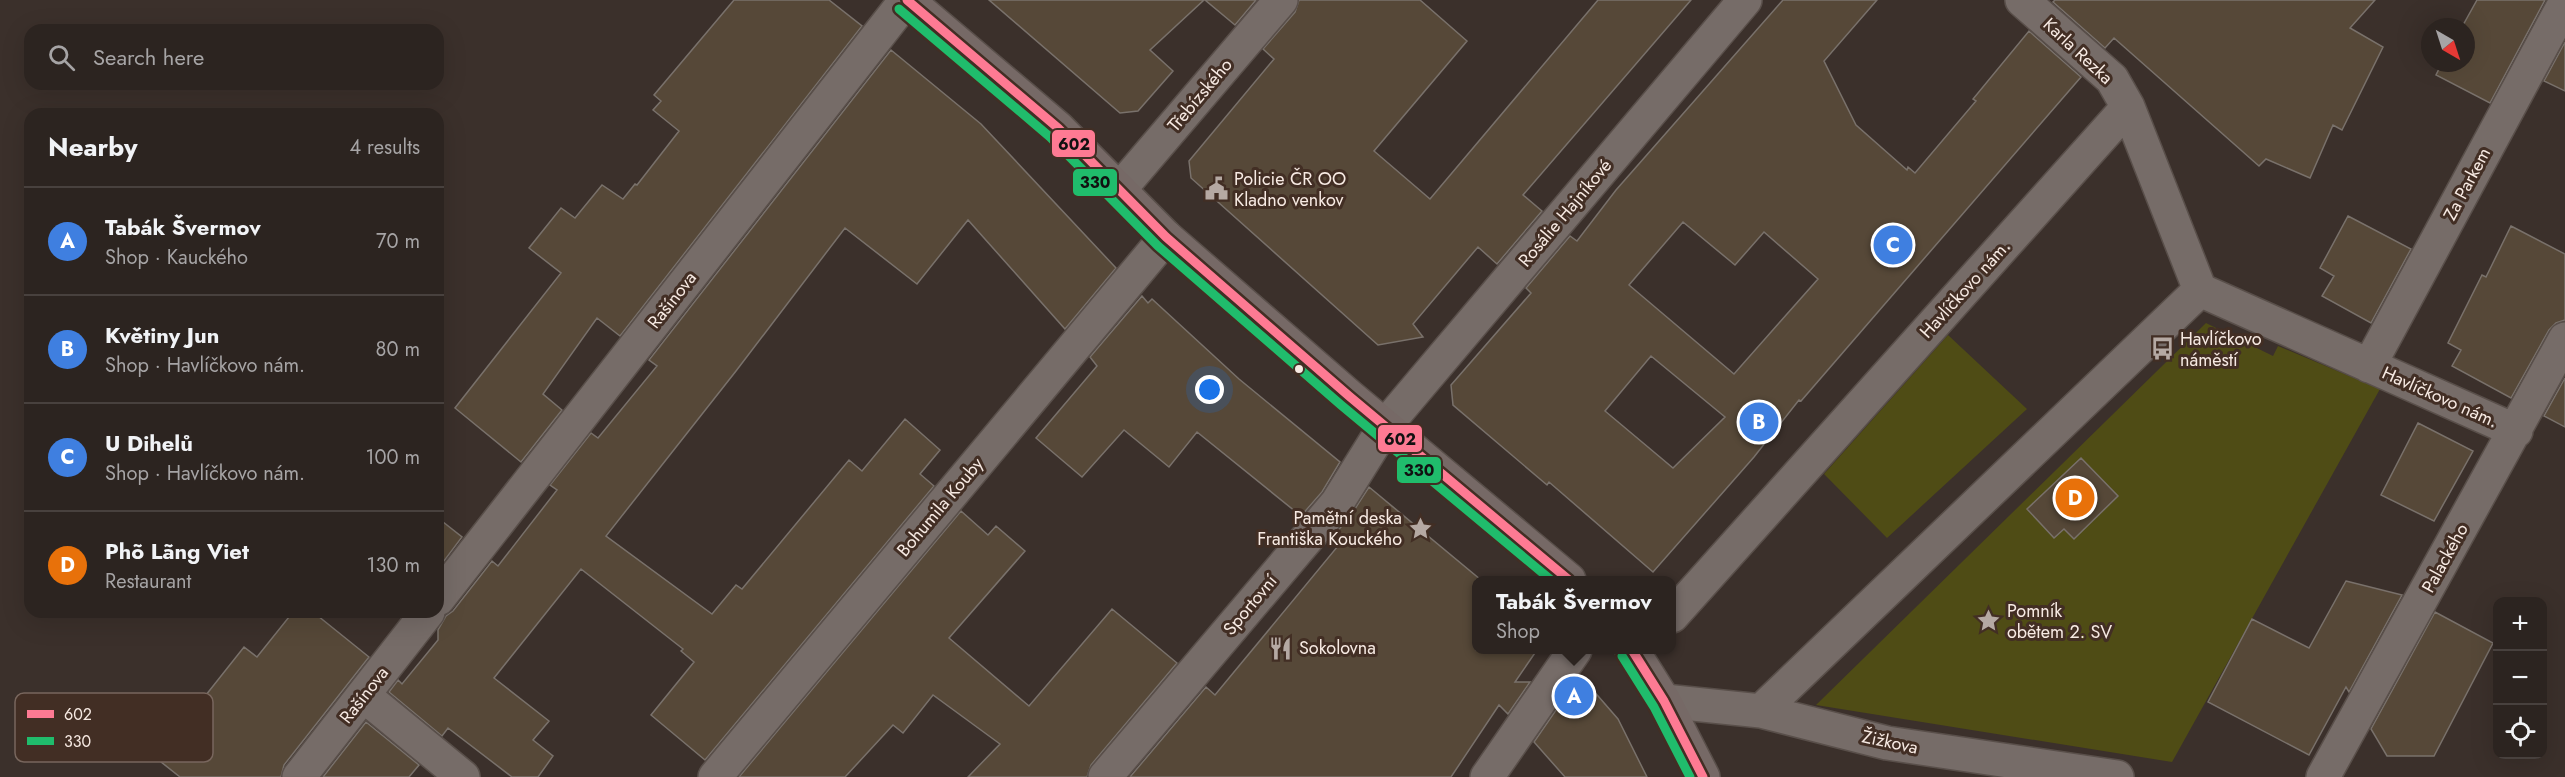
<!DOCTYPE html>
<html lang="en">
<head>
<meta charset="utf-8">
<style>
	body { margin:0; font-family:Jost,sans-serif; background:#38302d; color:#f1f3f6 }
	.controls { position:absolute; right:18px; bottom:18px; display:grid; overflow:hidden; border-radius:12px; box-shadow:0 6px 24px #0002 }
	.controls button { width:54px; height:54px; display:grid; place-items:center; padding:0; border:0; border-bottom:2px solid #48413e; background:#2c2420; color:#f1f3f6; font:30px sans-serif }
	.compass { position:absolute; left:2421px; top:18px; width:54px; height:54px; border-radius:50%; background:#2c2420; box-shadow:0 6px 24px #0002; rotate:141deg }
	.you { position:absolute; left:1210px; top:390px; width:21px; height:21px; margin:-15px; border:4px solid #fff; border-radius:50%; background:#1a73e8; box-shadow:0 0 0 9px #1a73e833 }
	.badge { display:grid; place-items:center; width:39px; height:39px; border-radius:50%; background:#bca0f2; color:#fff; font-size:20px; font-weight:700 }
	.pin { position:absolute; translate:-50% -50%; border:3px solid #fff; box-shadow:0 2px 6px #0006 }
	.popup { position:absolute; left:1472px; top:576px; width:204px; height:78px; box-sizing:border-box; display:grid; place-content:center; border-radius:12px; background:#2c2420; filter:drop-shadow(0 2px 4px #0005); font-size:20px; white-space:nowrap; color:#a6a4a5 }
	.popup b { font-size:22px; color:#f1f3f6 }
	.popup::after { content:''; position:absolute; left:50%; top:100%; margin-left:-12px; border:12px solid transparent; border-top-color:#2c2420 }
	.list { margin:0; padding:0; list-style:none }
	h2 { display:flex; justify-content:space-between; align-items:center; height:78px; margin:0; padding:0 24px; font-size:26px }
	h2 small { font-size:20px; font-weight:400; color:#a6a4a5 }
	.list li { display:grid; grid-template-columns:39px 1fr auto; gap:18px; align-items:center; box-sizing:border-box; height:108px; padding:0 24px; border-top:2px solid #48413e }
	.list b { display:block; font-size:22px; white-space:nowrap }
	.list p { margin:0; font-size:20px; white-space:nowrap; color:#a6a4a5 }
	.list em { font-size:20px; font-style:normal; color:#a6a4a5 }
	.icon { flex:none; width:33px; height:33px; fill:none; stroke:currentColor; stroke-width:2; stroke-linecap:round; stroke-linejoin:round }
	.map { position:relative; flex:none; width:2565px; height:777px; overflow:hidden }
	.search { position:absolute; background:#2c2420; box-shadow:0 6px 24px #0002; left:24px; top:24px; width:420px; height:66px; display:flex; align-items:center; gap:15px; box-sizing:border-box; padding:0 21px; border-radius:18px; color:#a6a4a5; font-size:22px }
	.panel { position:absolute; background:#2c2420; box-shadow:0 6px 24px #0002; left:24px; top:108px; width:420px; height:510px; border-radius:18px }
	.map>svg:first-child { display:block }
	.green { fill:#4f4c15 }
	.building { fill:#564838; stroke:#79716b; stroke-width:1.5; fill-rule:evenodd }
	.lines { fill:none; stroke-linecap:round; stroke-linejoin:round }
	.minor-casing { stroke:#594f4a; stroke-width:36 }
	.major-casing { stroke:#594f4a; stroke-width:36 }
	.minor { stroke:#766c68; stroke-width:33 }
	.major { stroke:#766966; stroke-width:33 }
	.bus-1-casing { stroke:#422e24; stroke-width:14 }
	.bus-2-casing { stroke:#422e24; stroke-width:14 }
	.bus-1 { stroke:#fe7a93; stroke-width:9 }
	.bus-2 { stroke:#20bc6c; stroke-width:9 }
	.bus-dot { fill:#f7eae3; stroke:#422e24; stroke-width:2 }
	.labels { text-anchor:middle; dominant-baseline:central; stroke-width:6; stroke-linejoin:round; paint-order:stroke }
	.street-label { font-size:18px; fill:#f7eae3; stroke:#422e24 }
	.poi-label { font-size:18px; fill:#f7eae3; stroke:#422e24; text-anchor:start }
	.key { fill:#422e24; stroke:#78665d; stroke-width:1.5 }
	.key-label { font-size:16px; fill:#f7eae3 }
	.line-badge { stroke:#422e24; stroke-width:2 }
	.pale-badge-label { font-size:16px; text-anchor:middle; font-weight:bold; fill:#111 }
</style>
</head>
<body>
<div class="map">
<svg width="2565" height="777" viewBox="0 0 2565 777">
	<rect width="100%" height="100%" fill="#3b302b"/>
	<path class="green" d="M2206 323 2273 356 2278 346 2380 389 2172 762 1816 705Z
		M1948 335 2027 409 1887 538 1824 474Z"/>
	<path class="building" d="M734 0H829L862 26 620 336 597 318 543 394 562 410 521 462 455 408 561 273 529 248 561 208 575 218 602 185 623 199 635 184 637 185 679 131 653 110 661 101 654 95Z
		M989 0H1204L1150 50 1173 71 1138 111 1120 113Z
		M1205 0H1256L1235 25Z
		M1299 0H1420L1467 41 1374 151 1430 199 1598 0H1691L1523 195 1542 211 1497 264 1478 247 1413 324 1423 337 1378 345 1191 178 1189 161 1274 59 1263 49 1295 12Z
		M1783 0H1877L1824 61 1856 125 1907 170 1908 167 1915 173 1976 101 1973 99 2029 31 2081 77 1801 401 1799 400 1754 457 1653 572 1549 482 1547 485 1453 405 1451 385 1531 293 1526 288 1570 236 1577 241 1616 190ZM1683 222 1735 265 1764 232 1818 279 1734 374 1629 285ZM1651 356 1725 417 1673 468 1605 411Z
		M2055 0H2375L2350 28 2383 47 2342 130 2333 125 2310 178 2266 159 2259 166 2114 38 2105 48 2053 2Z
		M2477 0H2545L2490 103 2436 75 2442 63H2466V27H2462Z
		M2565 42V91L2544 81Z
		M891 50 981 124 1116 268 1065 329 968 220 917 284 845 228 736 371 606 536 712 614 736 585 742 589 849 460 862 471 905 419 940 450 920 474 934 486 705 760 651 715 694 662 681 651 683 649 581 569 494 678 549 721 533 740 553 756 538 777H512L448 728 442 736 389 692 398 680 402 684 438 640V630L446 616 453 611 492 561 498 566 557 490 550 485 591 433 598 438 657 366 649 360Z
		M2348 216 2411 249 2371 323 2322 296 2334 276 2320 268Z
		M2511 226 2565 254V320L2556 323 2549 330 2511 398 2452 366 2461 350 2448 343 2482 275 2486 277Z
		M1142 296 1148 303 1152 299 1239 379 1340 462 1322 492 1301 516 1197 432 1169 467 1124 430 1082 477 1036 438 1097 366 1090 357Z
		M2565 378V427L2544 416Z
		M2418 423 2473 451 2434 521 2381 495Z
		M2081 458 2118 496 2074 539 2064 529 2054 538 2027 509Z
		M1369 487 1481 580H1476V650H1537L1515 682H1530L1508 714 1499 705 1451 777H1130L1206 687 1215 695 1338 546 1330 540 1351 515Z
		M961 511 988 535 996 526 1025 551 949 638 1029 706 1112 609 1177 663 1091 765 1087 777H968L1000 744 933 695 903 733 893 725 845 777H739Z
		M438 518 462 537 438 569Z
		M2346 581 2402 595 2349 692 2346 687 2309 755 2208 702 2252 619 2309 648Z
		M293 612H313L369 657 284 765 281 777H180L156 758 244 647 257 657Z
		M2435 612 2493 643 2434 756H2387L2371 729Z
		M1576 681H1585L1618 719 1647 777H1565L1534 742Z
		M366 722 419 765 409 777H323Z"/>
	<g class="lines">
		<defs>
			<path id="minor" d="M2022 0 2112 79 2128 107 2200 290 2516 431
				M1119 190 1281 0
				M2369 366 2565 3
				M438 599 906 0
				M1672 616 2128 107
				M363 695 463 777
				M1664 701 1761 711 1887 743 2117 777
				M1761 711 2200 290
				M299 777 428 612
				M715 777 1166 237
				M1105 777 1337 503 1385 426 1745 0
				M1487 777 1575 650
				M2323 777 2565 339"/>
			<path id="major" d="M907 0 1058 128 1166 237 1349 396 1569 580
				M1632 650 1664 701 1703 777"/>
		</defs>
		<use href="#minor" class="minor-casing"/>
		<use href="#major" class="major-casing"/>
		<use href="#minor" class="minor"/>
		<use href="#major" class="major"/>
		<defs>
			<path id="bus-1" d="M907 0 1058 128 1166 237 1349 396 1569 580
				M1632 650 1664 701 1703 777"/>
			<path id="bus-2" d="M899 9 1050 137 1158 246 1341 405 1551 580
				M1622 656 1654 707 1690 777"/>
		</defs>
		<use href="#bus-1" class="bus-1-casing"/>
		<use href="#bus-2" class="bus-2-casing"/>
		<use href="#bus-1" class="bus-1"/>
		<use href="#bus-2" class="bus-2"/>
	</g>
	<defs>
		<symbol id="civic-bare" viewBox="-9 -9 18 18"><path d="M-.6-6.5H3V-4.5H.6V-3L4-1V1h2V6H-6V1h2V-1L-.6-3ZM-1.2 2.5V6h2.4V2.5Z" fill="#b5a9a3" stroke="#422e24" stroke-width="2.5" paint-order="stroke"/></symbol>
		<symbol id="bus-bare" viewBox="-9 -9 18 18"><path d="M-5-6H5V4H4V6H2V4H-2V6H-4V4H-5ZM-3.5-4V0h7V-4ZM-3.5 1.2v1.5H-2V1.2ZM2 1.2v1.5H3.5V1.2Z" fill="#b5a9a3" stroke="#422e24" stroke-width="2.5" paint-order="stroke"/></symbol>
		<symbol id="sight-bare" viewBox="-9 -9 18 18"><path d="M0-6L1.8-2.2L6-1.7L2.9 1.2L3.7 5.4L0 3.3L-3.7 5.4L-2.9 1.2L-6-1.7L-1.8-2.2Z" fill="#b5a9a3" stroke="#422e24" stroke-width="2.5" paint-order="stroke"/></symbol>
		<symbol id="restaurant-bare" viewBox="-9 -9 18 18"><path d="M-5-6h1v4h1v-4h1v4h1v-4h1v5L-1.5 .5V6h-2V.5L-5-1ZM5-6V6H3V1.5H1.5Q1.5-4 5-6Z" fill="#b5a9a3" stroke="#422e24" stroke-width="2.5" paint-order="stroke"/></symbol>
	</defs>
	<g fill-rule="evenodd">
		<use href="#civic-bare" x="1200" y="172" width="33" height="33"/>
		<use href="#bus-bare" x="2146" y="332" width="33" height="33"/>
		<use href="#sight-bare" x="1404" y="512" width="33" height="33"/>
		<use href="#sight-bare" x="1972" y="604" width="33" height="33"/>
		<use href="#restaurant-bare" x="1264" y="632" width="33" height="33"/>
	</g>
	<circle class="bus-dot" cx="1299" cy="369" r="5"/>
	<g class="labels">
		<g class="street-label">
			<text transform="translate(2078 51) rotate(43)">Karla Rezka</text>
			<text transform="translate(1200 95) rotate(-50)">Třebízského</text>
			<text transform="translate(2467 184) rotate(-62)">Za Parkem</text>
			<text transform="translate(1565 213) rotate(-50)">Rosálie Hajníkové</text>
			<text transform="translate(1965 289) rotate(-48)">Havlíčkovo nám.</text>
			<text transform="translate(672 300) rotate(-52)">Rašínova</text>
			<text transform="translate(2440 397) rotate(24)">Havlíčkovo nám.</text>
			<text transform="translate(940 507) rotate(-50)">Bohumila Kouby</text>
			<text transform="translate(2445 558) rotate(-61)">Palackého</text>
			<text transform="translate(1250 605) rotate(-50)">Sportovní</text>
			<text transform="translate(364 695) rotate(-52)">Rašínova</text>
			<text transform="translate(1890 742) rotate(12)">Žižkova</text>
		</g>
		<g class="poi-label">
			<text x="1234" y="179">Policie ČR OO<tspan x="1234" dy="21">Kladno venkov</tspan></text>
			<text x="2180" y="339">Havlíčkovo<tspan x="2180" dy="21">náměstí</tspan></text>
			<text x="1402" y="518" text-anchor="end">Pamětní deska<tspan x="1402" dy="21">Františka Kouckého</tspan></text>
			<text x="2007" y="611">Pomník<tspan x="2007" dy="21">obětem 2. SV</tspan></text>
			<text x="1299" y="648">Sokolovna</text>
		</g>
	</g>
	<rect x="15" y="693" width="198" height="69" rx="9" class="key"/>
	<rect x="27" y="710" width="27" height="8" fill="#fe7a93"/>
	<rect x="27" y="737" width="27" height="8" fill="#20bc6c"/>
	<g class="key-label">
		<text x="64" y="720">602</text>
		<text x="64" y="747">330</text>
	</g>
	<g class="line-badge">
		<rect x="1051" y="129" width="45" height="29" rx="6" fill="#fe7a93"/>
		<rect x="1072" y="168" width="46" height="29" rx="6" fill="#20bc6c"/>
		<rect x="1377" y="424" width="46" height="29" rx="6" fill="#fe7a93"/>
		<rect x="1396" y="456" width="46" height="28" rx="6" fill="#20bc6c"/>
	</g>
	<g class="pale-badge-label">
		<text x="1074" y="150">602</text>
		<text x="1095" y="188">330</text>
		<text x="1400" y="445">602</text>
		<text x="1419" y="476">330</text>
	</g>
</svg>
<div class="controls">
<button>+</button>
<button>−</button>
<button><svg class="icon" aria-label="locate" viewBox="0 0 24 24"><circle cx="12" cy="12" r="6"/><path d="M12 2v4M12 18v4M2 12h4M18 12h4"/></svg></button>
</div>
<svg class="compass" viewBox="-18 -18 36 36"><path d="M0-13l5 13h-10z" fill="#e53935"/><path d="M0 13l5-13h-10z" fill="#a6a4a5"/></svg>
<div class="you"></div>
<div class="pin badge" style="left:1574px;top:696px;background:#3f7fe0">A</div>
<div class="popup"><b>Tabák Švermov</b>Shop</div>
<div class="pin badge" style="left:1759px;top:422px;background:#3f7fe0">B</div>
<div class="pin badge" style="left:1893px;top:245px;background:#3f7fe0">C</div>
<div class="pin badge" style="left:2075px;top:498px;background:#e8710a">D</div>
<div class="search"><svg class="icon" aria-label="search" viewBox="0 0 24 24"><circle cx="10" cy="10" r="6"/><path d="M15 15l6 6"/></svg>Search here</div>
<section class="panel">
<h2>Nearby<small>4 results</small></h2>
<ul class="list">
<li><span class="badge" style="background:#3f7fe0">A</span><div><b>Tabák Švermov</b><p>Shop · Kauckého</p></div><em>70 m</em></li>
<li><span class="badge" style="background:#3f7fe0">B</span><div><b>Květiny Jun</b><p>Shop · Havlíčkovo nám.</p></div><em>80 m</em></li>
<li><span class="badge" style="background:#3f7fe0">C</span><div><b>U Dihelů</b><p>Shop · Havlíčkovo nám.</p></div><em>100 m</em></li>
<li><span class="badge" style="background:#e8710a">D</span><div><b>Phõ Lãng Viet</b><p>Restaurant</p></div><em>130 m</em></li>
</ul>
</section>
</div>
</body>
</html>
